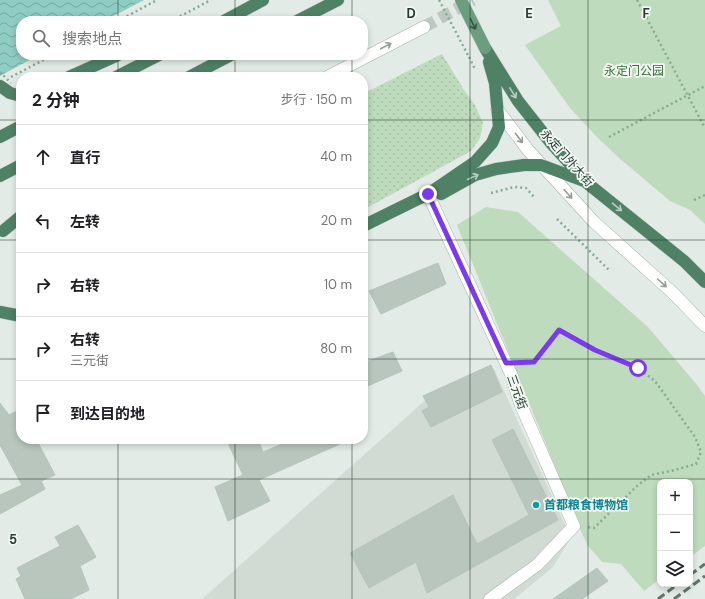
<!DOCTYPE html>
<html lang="zh">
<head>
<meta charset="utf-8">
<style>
	body { margin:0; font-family:"DM Sans","Noto Sans SC",sans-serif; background:#f6f6f6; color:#202124 }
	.controls { position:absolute; right:12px; bottom:12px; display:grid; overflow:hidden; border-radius:8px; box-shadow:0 2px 6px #0003 }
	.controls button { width:36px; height:36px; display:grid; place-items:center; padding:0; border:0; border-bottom:1px solid #e0e0e0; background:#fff; color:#202124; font:20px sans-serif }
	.stop { position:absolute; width:12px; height:12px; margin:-9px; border:3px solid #7c3aed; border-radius:50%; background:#fff }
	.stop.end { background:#7c3aed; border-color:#fff; box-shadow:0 1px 4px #0008 }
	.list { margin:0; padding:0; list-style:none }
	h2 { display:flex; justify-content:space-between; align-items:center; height:52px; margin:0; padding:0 16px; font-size:17px }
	h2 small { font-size:13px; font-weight:400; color:#757577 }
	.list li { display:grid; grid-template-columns:26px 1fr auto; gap:12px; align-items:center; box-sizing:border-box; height:64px; padding:0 16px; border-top:1px solid #e0e0e0 }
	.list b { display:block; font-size:15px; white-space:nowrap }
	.list p { margin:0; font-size:13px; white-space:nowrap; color:#757577 }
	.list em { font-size:13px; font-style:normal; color:#757577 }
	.icon { flex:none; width:22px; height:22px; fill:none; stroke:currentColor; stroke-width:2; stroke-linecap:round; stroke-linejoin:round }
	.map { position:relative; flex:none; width:705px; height:599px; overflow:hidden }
	.search { position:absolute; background:#fff; box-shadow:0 2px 6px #0003; left:16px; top:16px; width:352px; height:44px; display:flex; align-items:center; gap:10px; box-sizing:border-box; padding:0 14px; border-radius:16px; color:#757577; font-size:15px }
	.panel { position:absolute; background:#fff; box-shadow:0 2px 6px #0003; left:16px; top:72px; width:352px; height:372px; border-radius:16px }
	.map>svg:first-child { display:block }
	.built { fill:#d1dbd3 }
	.grass { fill:url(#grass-dots) }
	.green { fill:#bedbbd }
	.water { fill:url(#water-waves) }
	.building { fill:#b8c6bd; stroke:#b5c4ba }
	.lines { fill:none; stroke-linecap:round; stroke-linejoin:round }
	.tertiary-tunnel { stroke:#bcc8c0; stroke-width:12; stroke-dasharray:12 6; stroke-linecap:butt }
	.minor-casing { stroke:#a5b3aa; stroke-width:13 }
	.tertiary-casing { stroke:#a5b3aa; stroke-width:13 }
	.trunk-casing { stroke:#c2c8c4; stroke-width:13 }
	.path { stroke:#85ac94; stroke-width:2.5; stroke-dasharray:2 3; stroke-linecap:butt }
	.minor { stroke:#fff; stroke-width:12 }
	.tertiary { stroke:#fff; stroke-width:12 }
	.trunk { stroke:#4e8166; stroke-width:12 }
	.rail { stroke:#5e7669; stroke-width:3; stroke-dasharray:8 4; stroke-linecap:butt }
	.primary-bridge-casing { stroke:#c2c8c4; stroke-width:13; stroke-linecap:butt }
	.path-bridge { stroke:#85ac94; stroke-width:2.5; stroke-dasharray:2 3; stroke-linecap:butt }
	.primary-bridge { stroke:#6b9d81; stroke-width:12 }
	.oneway { stroke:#365443 }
	.oneway2 { stroke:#929d96 }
	.oneway3 { stroke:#b9cec2 }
	.route { stroke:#7c3aed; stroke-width:5 }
	.grid { fill:none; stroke:#243b2e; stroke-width:1; stroke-opacity:0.55 }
	.culture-dot { fill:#0f9aa8; stroke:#f3f8f4; stroke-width:1.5 }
	.labels { text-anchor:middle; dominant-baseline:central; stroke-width:3.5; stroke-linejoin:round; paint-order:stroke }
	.park-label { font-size:12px; fill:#316e36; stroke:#f3f8f4 }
	.street-label { font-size:12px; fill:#243b2e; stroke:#f3f8f4 }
	.culture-label { font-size:12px; font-weight:bold; fill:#0d838f; stroke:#f3f8f4; text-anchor:start }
	.grid-label { font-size:13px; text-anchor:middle; font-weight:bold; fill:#243b2e; stroke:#f3f8f4; stroke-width:3.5; stroke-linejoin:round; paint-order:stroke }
</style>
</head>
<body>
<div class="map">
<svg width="705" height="599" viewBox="0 0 705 599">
	<defs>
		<pattern id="grass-dots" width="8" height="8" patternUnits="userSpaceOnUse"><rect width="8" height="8" fill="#bedbbd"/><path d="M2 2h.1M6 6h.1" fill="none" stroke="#a3bda3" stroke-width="1.8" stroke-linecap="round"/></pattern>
		<pattern id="water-waves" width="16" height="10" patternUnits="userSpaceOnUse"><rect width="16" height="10" fill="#8fccc3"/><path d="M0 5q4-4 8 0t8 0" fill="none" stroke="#75a79f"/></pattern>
	</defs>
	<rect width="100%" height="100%" fill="#e2ebe5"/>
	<path class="built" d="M494 369 571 538 552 568 514 599H202L429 397Z"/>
	<path class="grass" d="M442 54 464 90 475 105 483 123 480 138 471 151 363 210V94Z"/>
	<path class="green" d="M548 0H705V224L690 210 670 201 619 158 597 137 570 108 525 45 561 26Z
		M486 207 518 212 648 327 697 385 705 396V546L690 557V482H660V579L644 591 621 564 602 562 588 546 581 531 457 225Z"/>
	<path class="water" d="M0 0H144L104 21H21V55H39L0 76Z"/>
	<path class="building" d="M438 263 446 284 381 314 369 291Z
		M393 352 402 371 363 388V363Z
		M491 365 502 392 431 427 422 411 429 407 423 396Z
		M0 403 9 415 21 409V439H36L55 475 41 481 45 489 0 514V495L22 485 0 445Z
		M513 429 558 520 427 593 416 562 369 588 350 553 453 495 477 544 529 515 492 440Z
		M226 439H258L263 452 294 439H351L259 480 270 501 228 521 215 487 243 475Z
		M78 525 96 557 80 566 89 590 71 599H25L16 579 21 576 17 568 60 546 55 537Z
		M597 568 608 581 582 599H553Z"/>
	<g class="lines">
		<path class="tertiary-tunnel" d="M424 27 473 0"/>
		<defs>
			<path id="minor" d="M428 194 511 374 520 403 574 526 537 565 490 599"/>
			<path id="tertiary" d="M327 77 424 27
				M497 109 528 150 594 222 673 293 705 326"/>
			<path id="trunk" d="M224 21 263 0
				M297 21 338 0
				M485 48 518 101 551 143 587 183 684 261 705 282
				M69 77 118 55
				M116 77 159 55
				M189 77 231 55
				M0 86 10 93 21 96
				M0 137 21 126
				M0 176 21 165
				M441 194 475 175 496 169 524 165H541L584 181
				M363 226 428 194 475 162 492 143 499 127 495 83 489 62
				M3 231 21 216
				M0 312 21 316"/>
		</defs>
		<use href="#minor" class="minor-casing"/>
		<use href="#tertiary" class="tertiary-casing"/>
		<use href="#trunk" class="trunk-casing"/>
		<path class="path" d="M637 0 705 128
			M118 21 157 0
			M171 21 211 0
			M469 57 475 69
			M11 77 53 55
			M609 137 705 86
			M491 193 514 187 526 188 535 198
			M694 200 705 195
			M557 219 610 271
			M520 363 534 362 559 330 595 350 638 368 655 381 695 437 701 452 696 464 671 471 651 475 637 486 594 528 587 527"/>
		<use href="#minor" class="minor"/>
		<use href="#tertiary" class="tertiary"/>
		<use href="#trunk" class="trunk"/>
		<path class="rail" d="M690 575 705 564
			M658 599 678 584
			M674 599 705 576"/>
		<defs>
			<path id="primary-bridge" d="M461 0 485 48"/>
		</defs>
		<use href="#primary-bridge" class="primary-bridge-casing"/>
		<path class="path-bridge" d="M439 0 469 57
			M0 72 11 83"/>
		<use href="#primary-bridge" class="primary-bridge"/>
	</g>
	<defs><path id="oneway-shaft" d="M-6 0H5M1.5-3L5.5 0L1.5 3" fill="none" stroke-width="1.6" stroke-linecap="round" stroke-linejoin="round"/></defs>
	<use class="oneway" href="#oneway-shaft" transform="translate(473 24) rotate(64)"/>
	<g class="oneway2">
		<use href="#oneway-shaft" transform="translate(386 46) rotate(-28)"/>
		<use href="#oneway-shaft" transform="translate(519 138) rotate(53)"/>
		<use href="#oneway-shaft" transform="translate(568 194) rotate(48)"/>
		<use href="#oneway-shaft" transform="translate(662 283) rotate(42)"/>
	</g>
	<g class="oneway3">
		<use href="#oneway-shaft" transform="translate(513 93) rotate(58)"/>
		<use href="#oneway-shaft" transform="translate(473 177) rotate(-25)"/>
		<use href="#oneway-shaft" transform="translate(617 207) rotate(39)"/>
	</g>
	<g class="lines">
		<path class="route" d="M428 194 506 363 534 362 559 330 595 350 638 368"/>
	</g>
	<path class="grid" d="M118 0V21M235 0V21M352 0V21M470 0V599M588 0V599M118 55V77M235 55V77M352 55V77M0 120H21M363 120H705M0 240H21M363 240H705M0 359H21M363 359H705M118 439V599M235 439V599M352 439V599M0 479H705"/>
	<circle class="culture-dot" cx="536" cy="505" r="4"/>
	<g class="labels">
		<g class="park-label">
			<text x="634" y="71">永定门公园</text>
		</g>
		<g class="street-label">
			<text transform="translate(567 158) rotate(48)">永定门外大街</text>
			<text transform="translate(517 392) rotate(70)">三元街</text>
		</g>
		<g class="culture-label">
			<text x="544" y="505">首都粮食博物馆</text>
		</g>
	</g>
	<g class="grid-label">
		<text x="411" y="18">D</text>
		<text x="529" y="18">E</text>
		<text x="646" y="18">F</text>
		<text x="13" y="544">5</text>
	</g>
</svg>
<div class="controls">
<button>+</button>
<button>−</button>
<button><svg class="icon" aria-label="layers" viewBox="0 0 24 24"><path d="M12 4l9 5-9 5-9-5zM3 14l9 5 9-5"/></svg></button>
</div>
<div class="stop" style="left:638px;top:368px"></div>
<div class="stop end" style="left:428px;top:194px"></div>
<div class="search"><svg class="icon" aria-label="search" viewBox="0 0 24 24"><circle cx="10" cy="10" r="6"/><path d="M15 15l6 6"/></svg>搜索地点</div>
<section class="panel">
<h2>2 分钟<small>步行 · 150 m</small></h2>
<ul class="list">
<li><svg class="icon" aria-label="ahead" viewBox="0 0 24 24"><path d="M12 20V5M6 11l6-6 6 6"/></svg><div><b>直行</b></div><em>40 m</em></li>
<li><svg class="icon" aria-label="left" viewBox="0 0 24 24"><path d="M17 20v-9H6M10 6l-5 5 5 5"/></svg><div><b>左转</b></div><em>20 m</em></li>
<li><svg class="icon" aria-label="right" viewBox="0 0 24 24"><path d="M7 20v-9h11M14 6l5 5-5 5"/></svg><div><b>右转</b></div><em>10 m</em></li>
<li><svg class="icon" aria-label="right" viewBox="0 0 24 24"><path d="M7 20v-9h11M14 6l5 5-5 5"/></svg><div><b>右转</b><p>三元街</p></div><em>80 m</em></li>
<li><svg class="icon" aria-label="arrive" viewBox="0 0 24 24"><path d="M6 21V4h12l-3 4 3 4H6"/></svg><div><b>到达目的地</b></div></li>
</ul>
</section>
</div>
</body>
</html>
